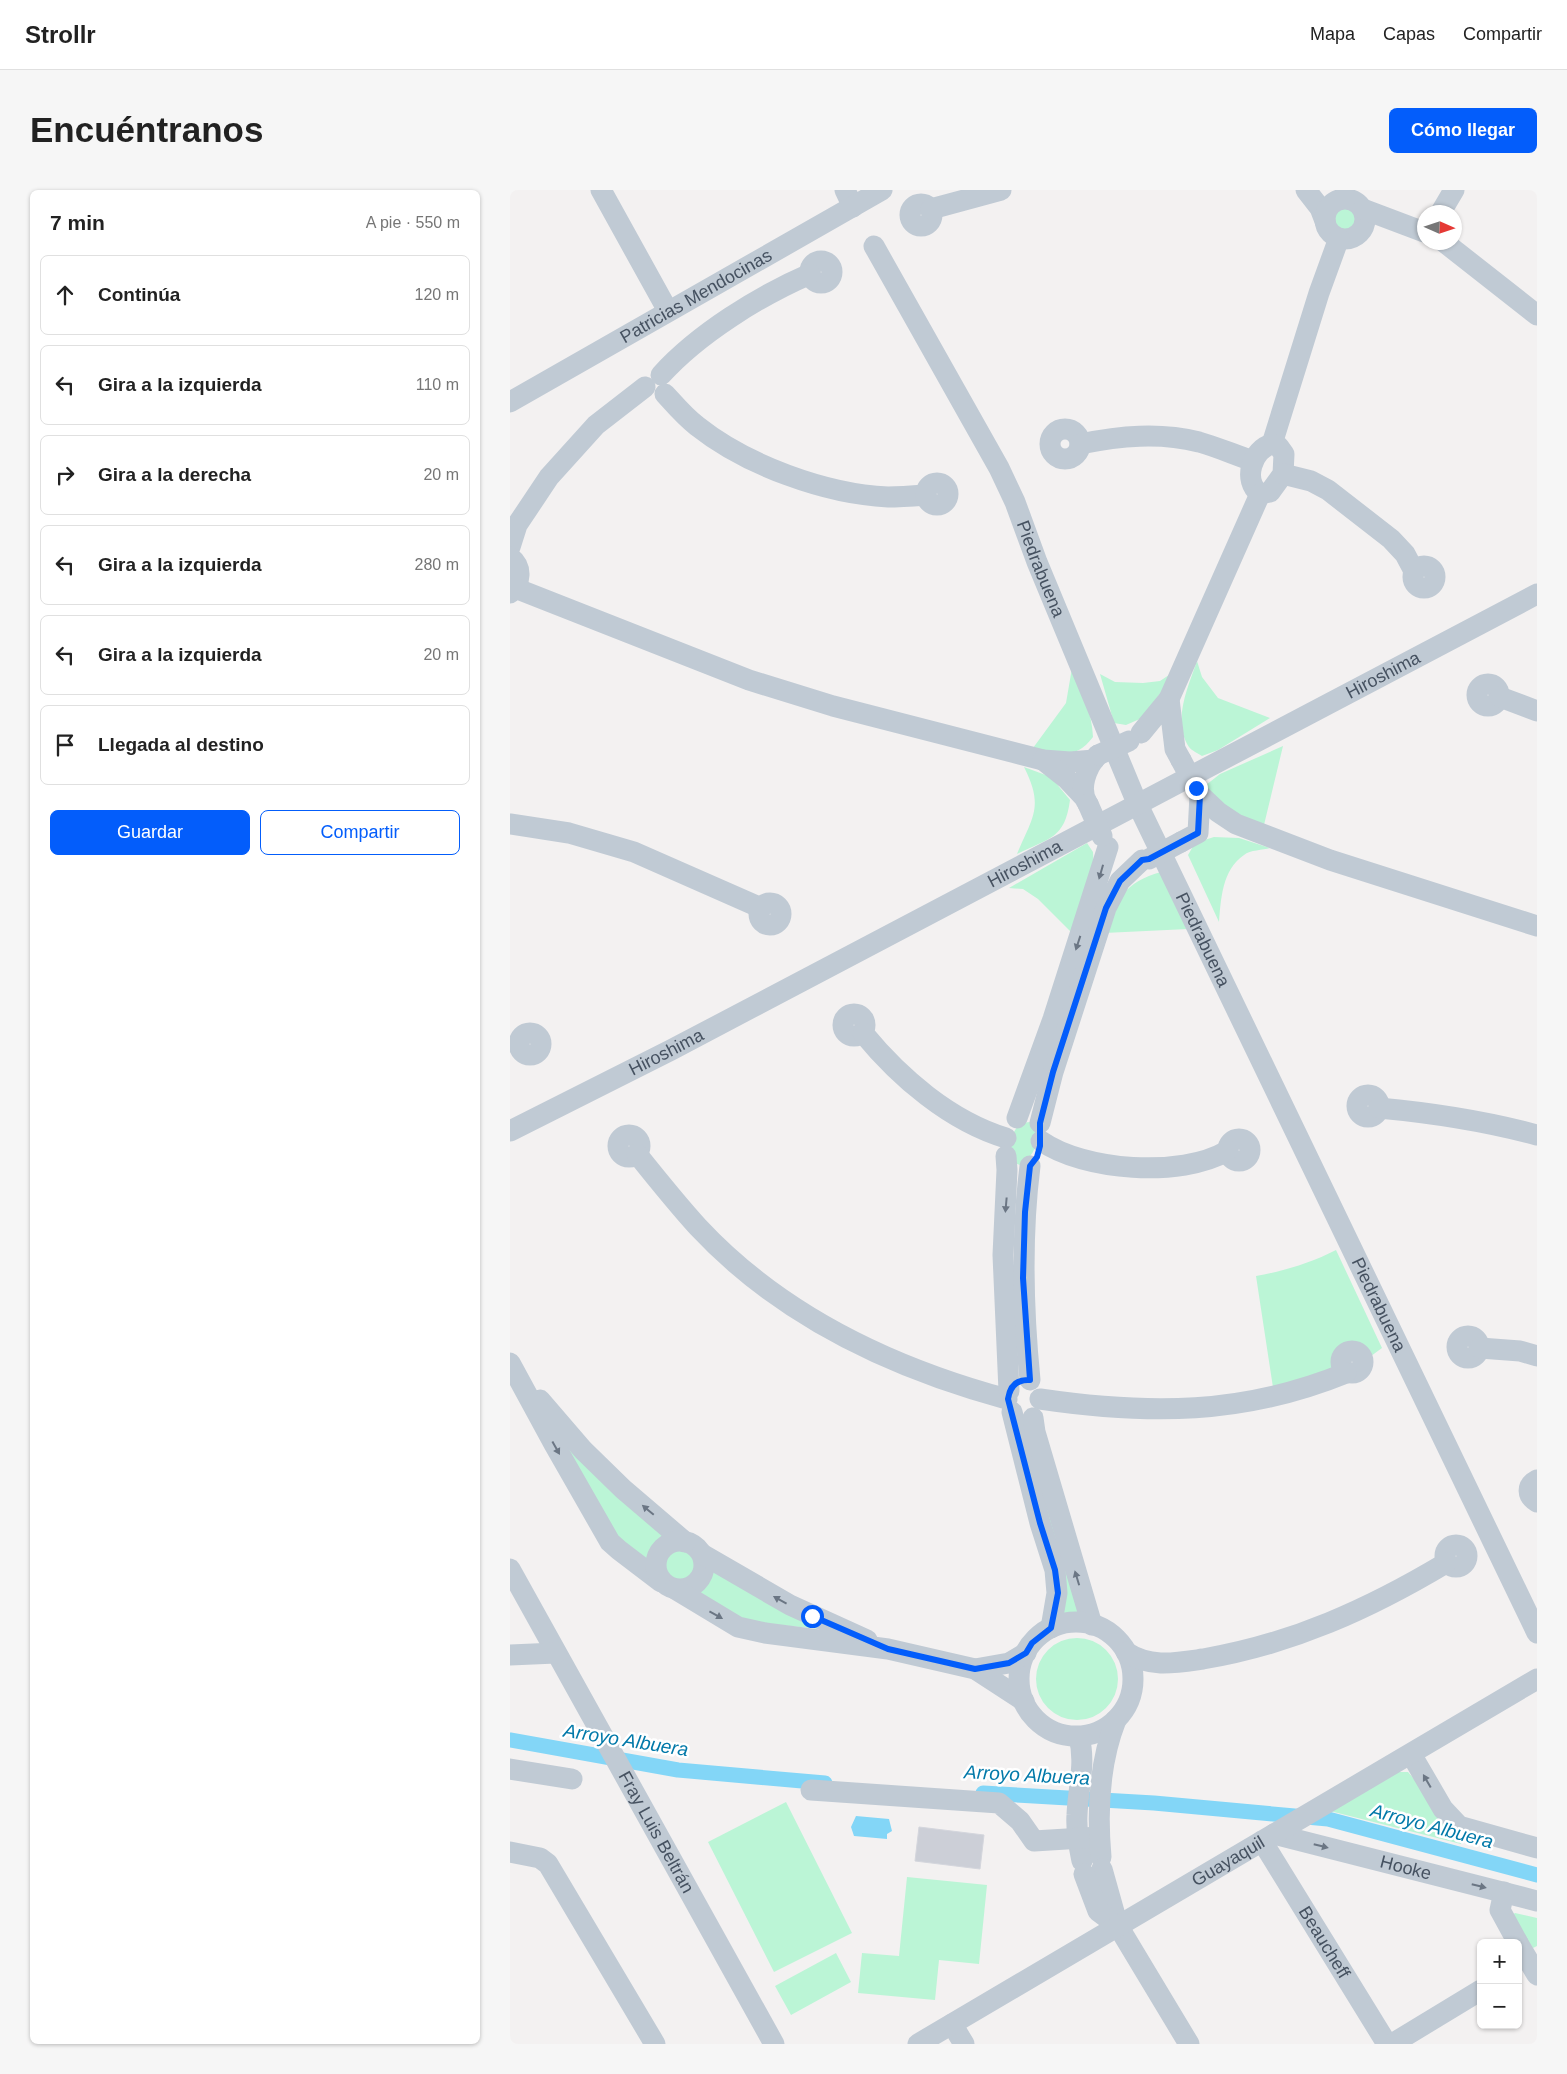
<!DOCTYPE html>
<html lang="es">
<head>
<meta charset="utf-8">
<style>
	body { margin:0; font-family:Arial,sans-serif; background:#f6f6f6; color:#222 }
	.controls { position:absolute; right:15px; bottom:15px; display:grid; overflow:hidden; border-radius:8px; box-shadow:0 1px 4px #0004 }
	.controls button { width:45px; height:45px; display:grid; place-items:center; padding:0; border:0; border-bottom:1px solid #e0e0e0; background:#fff; color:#222; font:25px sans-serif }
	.compass { position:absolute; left:907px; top:15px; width:45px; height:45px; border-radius:50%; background:#fff; box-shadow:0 1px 4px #0004; rotate:93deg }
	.stop { position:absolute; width:15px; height:15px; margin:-11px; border:4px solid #035dfb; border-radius:50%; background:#fff }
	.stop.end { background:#035dfb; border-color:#fff; box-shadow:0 1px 5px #0008 }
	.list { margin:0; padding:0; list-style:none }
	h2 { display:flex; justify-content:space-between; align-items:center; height:65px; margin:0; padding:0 20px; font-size:21px }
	h2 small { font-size:16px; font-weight:400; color:#767676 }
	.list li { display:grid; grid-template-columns:32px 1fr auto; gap:15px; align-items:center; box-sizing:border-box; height:80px; margin:0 10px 10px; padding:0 10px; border:1px solid #e0e0e0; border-radius:8px }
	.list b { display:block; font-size:19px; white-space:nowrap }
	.list em { font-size:16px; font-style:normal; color:#767676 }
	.actions { display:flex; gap:10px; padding:15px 20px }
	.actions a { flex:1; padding:11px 0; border:1px solid #035dfb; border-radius:8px; text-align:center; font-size:18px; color:#035dfb }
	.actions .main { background:#035dfb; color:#fff }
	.icon { flex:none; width:28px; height:28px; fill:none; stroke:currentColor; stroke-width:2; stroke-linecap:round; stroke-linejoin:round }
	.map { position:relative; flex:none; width:1027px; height:1854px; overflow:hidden; border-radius:8px }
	header { display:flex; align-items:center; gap:30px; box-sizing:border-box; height:70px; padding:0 25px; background:#fff; border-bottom:1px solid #e0e0e0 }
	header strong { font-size:24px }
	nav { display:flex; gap:28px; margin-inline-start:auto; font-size:18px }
	.intro { display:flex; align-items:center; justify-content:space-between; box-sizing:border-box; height:120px; padding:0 30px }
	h1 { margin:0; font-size:35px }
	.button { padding:12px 22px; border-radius:8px; background:#035dfb; color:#fff; font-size:18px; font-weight:700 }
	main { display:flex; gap:30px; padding:0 30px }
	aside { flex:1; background:#fff; border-radius:8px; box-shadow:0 1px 4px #0004 }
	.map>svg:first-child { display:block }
	.green { fill:#bbf5d6 }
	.water { fill:#83d6f7 }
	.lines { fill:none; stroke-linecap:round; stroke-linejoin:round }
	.canal { stroke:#83d6f7; stroke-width:15 }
	.building { fill:#cccfd7; stroke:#d4d6dd }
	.minor { stroke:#c0cad4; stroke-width:21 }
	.minor-bridge { stroke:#c0cad4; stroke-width:21 }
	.oneway { fill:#6b7684 }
	.route { stroke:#035dfb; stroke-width:6 }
	.labels { text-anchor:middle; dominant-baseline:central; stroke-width:5; stroke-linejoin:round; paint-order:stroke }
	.street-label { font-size:18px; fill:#465261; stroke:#fff }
	.water-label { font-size:19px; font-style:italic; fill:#0279a9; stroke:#fff }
</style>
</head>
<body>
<header>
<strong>Strollr</strong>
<nav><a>Mapa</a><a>Capas</a><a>Compartir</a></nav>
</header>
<div class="intro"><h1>Encuéntranos</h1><a class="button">Cómo llegar</a></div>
<main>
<aside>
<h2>7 min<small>A pie · 550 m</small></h2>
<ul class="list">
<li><svg class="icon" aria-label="ahead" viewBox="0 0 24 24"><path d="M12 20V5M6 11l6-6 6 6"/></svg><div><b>Continúa</b></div><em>120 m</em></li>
<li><svg class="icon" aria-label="left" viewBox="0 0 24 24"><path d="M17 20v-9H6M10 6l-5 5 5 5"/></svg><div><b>Gira a la izquierda</b></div><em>110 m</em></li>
<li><svg class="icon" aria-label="right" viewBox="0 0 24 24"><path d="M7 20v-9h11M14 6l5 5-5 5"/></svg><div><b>Gira a la derecha</b></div><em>20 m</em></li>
<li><svg class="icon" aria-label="left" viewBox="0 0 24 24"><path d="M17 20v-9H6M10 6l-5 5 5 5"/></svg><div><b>Gira a la izquierda</b></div><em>280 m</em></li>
<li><svg class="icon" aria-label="left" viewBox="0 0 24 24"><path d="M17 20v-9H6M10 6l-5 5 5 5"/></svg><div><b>Gira a la izquierda</b></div><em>20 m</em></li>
<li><svg class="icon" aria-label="arrive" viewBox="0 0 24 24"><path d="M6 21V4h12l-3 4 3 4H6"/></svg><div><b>Llegada al destino</b></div></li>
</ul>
<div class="actions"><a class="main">Guardar</a><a>Compartir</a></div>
</aside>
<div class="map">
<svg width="1027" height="1854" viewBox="0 0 1027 1854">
	<rect width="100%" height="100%" fill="#f3f1f1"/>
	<path class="green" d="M821 29a15 15 0 1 1 30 0a15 15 0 1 1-30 0Z
		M687 471 692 487 708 508 760 528 708 560 692 566C688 563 682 561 679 557 662 531 678 497 687 471Z
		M562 478C572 501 582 522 583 547 565 571 549 563 523 558L556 513Z
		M668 479 632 528 616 535 604 533 590 484 605 492 633 493 650 491Z
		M773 556 753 639C731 629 707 617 696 595L710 584Z
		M514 577 541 587 560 610C555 649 539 648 507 664 523 626 534 617 514 577Z
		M704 647 729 648 760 658C753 660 740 660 734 665 712 680 711 709 709 732L678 665 685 653Z
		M577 653 583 662 584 679 562 743 528 709 513 699 499 698Z
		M651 682 678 739 594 743C609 708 613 693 651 682Z
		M520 932 525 936C529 954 525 965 510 975L505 973C498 957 498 946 511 933Z
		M826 1060 872 1158 861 1166 857 1160 847 1153 834 1157 828 1160 824 1178 764 1204 746 1086C774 1081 801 1073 826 1060Z
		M37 1227 164 1346C149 1353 143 1361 141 1377L112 1355Z
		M518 1234 570 1429 549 1432Z
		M152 1375a18 18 0 1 1 36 0a18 18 0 1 1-36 0Z
		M200 1374 320 1440 238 1432 186 1402 196 1390Z
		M526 1489a41 41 0 1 1 82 0a41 41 0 1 1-82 0Z
		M888 1582H898L905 1590 952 1647 951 1654 820 1621Z
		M276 1612 342 1743 264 1782 198 1652Z
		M397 1687 477 1695 469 1774 429 1770 425 1810 348 1803 352 1763 389 1766Z
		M1005 1723 1027 1728V1756L1023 1758 1001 1726Z
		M326 1763 341 1792 281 1825 265 1796Z"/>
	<path class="water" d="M346 1626 379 1629 382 1641 377 1644V1649L344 1646 341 1637Z"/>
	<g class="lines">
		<path class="canal" d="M0 1550 168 1580 315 1593
			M473 1603 644 1613 818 1629 1027 1685"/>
	</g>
	<path class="building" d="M409 1637 474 1645 470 1679 405 1671Z"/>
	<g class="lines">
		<g class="minor">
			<path d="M91 0 158 121"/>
			<path d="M335 0 343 17"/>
			<path d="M796 0 810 18 815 31"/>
			<circle cx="835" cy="29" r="20"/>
			<circle cx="411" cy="25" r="11"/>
			<path d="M421 19 491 0"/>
			<path d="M853 19 914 42"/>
			<path d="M931 22 944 0"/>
			<path d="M934 52 1027 125"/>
			<path id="s1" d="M364 56 489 278 505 312 527 372 627 613 1027 1443"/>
			<circle cx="311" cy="82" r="11"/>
			<path d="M151 185C188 144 249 106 300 84"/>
			<path d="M155 204C165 215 175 227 187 236 236 275 315 304 378 307 390 307 403 306 416 305"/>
			<path id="s2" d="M0 212 372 0"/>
			<circle cx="555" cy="254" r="15"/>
			<path d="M570 254C610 246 649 242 689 252 707 257 725 265 743 271"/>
			<path d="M762 254 809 103 829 48"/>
			<path d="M762 254 769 257 774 264 773 284 760 302 750 304C732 291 742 259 762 254Z"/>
			<path d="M773 284 801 291 818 300 881 349 895 364 904 381"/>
			<circle cx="427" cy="304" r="11"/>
			<path d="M0 357 7 335 39 287 86 235 135 197"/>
			<path d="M0 367C13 377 11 393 0 403"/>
			<circle cx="914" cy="387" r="11"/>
			<path d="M5 398 239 490 323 516 533 570 560 572 584 570"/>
			<circle cx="978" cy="505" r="11"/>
			<path d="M990 507 1027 521"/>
			<path d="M659 509 750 304"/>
			<path d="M631 543 659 509 665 559 671 570"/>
			<path d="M533 570 557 589 573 606"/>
			<path d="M686 598 690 605 708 622 726 634 820 670 1027 736"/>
			<path d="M578 614C568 600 576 577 588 565"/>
			<path d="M0 634 59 643 124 662 251 718"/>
			<path d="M671 652 688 643 690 605"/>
			<circle cx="260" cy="724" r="11"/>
			<circle cx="344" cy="835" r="11"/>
			<circle cx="20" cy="854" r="11"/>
			<path d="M353 843C390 888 440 931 496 948"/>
			<circle cx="858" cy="916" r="11"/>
			<path d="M869 918C923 923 975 931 1027 945"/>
			<path d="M507 928 543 829 598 657"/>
			<path d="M530 933 543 882 596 718 610 691 632 670"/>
			<path id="s3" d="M0 941 161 860 1027 404"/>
			<circle cx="119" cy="956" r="11"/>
			<circle cx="729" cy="960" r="11"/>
			<path d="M531 951C574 981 671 988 717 961"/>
			<path d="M127 964C147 989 167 1014 188 1037 271 1126 382 1178 497 1209"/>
			<path d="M496 966 497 980 493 1065 499 1201"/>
			<circle cx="958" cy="1157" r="11"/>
			<path d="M970 1158 1010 1161 1027 1166"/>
			<circle cx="842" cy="1172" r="11"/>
			<path d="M0 1173 44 1254 100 1352 109 1360 151 1392"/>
			<path d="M520 1190C513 1119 511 1047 520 976"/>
			<path d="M530 1209C639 1225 733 1225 836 1183"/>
			<path d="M30 1210 73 1260 113 1299 175 1352"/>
			<path d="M502 1222 530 1333 545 1380 547 1403 541 1438"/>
			<path d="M523 1228 525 1242 582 1435"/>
			<path d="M1027 1290C1016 1296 1017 1306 1027 1312"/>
			<circle cx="170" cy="1375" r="24"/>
			<circle cx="946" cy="1366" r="11"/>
			<path d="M192 1364 280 1415 357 1450"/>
			<path id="s4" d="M0 1379 264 1854"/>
			<path d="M165 1399 228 1437 255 1443 378 1459 465 1479 514 1511"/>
			<circle cx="566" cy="1489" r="57"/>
			<path d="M616 1462C640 1478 665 1473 693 1469 782 1454 859 1419 936 1373"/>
			<path d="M0 1465 46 1463"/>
			<path d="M465 1479 499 1473 516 1463"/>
			<path d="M569 1547C576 1573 568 1598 567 1625 566 1641 569 1656 572 1671"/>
			<path d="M901 1564 933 1619 949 1636 1027 1658"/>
			<path d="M0 1579 62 1589"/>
			<path d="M301 1600 489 1613 510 1631 524 1651 589 1647"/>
			<path id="s5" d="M764 1644 1027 1711"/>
			<path id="s6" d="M752 1651 877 1854"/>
			<path d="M0 1662 30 1668 38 1674 145 1854"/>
			<path d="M591 1667C587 1622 589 1573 606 1530"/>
			<path d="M592 1679 608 1736 679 1854"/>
			<path d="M574 1684 588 1721 608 1736"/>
			<path d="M994 1702 990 1720 1008 1753"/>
			<path d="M1008 1753 1027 1785"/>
			<path d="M442 1834 454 1854"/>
			<path id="s7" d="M408 1854 1027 1489"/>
			<path d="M882 1854 971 1800"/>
		</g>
		<path class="minor-bridge" d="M588 565 619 551
			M671 570 686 598
			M578 614 592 646
			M639 669 671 652"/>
	</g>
	<defs><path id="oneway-solid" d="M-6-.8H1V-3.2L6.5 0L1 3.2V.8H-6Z" transform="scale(1.25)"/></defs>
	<g class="oneway">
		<use href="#oneway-solid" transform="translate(591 682) rotate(106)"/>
		<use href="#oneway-solid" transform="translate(568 753) rotate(108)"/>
		<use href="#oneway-solid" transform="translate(496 1015) rotate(95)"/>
		<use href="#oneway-solid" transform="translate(46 1258) rotate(61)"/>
		<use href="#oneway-solid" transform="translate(138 1320) rotate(-140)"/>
		<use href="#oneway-solid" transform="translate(567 1388) rotate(-107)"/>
		<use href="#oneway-solid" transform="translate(270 1410) rotate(-151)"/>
		<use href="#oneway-solid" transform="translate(206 1425) rotate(29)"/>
		<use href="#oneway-solid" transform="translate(917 1591) rotate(-120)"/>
		<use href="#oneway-solid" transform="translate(811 1656) rotate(14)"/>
		<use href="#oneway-solid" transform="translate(969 1696) rotate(14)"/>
	</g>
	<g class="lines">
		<path class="route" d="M302 1426 378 1459 465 1479 499 1473 516 1463 522 1453 541 1438 548 1403 545 1380 530 1333 498 1209C500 1196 507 1189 520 1190L513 1088 515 1022 520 976 527 967 530 956V933L543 882 596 718 610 691 632 670 639 669 688 643 690 605 686 598"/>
	</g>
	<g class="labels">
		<g class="street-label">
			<text stroke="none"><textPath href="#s2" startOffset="214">Patricias Mendocinas</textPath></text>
			<text stroke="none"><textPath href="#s1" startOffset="364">Piedrabuena</textPath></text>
			<text stroke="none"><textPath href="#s3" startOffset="985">Hiroshima</textPath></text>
			<text stroke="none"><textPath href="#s3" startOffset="580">Hiroshima</textPath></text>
			<text stroke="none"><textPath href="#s1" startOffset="769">Piedrabuena</textPath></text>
			<text stroke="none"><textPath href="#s3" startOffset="175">Hiroshima</textPath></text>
			<text stroke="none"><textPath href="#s1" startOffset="1174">Piedrabuena</textPath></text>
			<text stroke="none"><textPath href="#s4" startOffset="301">Fray Luis Beltrán</textPath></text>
			<text stroke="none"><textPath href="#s7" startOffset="360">Guayaquil</textPath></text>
			<text stroke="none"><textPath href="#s5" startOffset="136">Hooke</textPath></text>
			<text stroke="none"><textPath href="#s6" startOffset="119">Beaucheff</textPath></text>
		</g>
		<g class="water-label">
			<text transform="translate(116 1550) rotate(9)">Arroyo Albuera</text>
			<text transform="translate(517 1585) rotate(3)">Arroyo Albuera</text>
			<text transform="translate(922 1636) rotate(15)">Arroyo Albuera</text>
		</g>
	</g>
</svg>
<div class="controls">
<button>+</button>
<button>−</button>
</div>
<svg class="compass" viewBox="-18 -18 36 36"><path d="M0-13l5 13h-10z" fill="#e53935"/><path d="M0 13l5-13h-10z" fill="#767676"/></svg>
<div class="stop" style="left:302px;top:1426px"></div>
<div class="stop end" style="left:686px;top:598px"></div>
</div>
</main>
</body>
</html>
